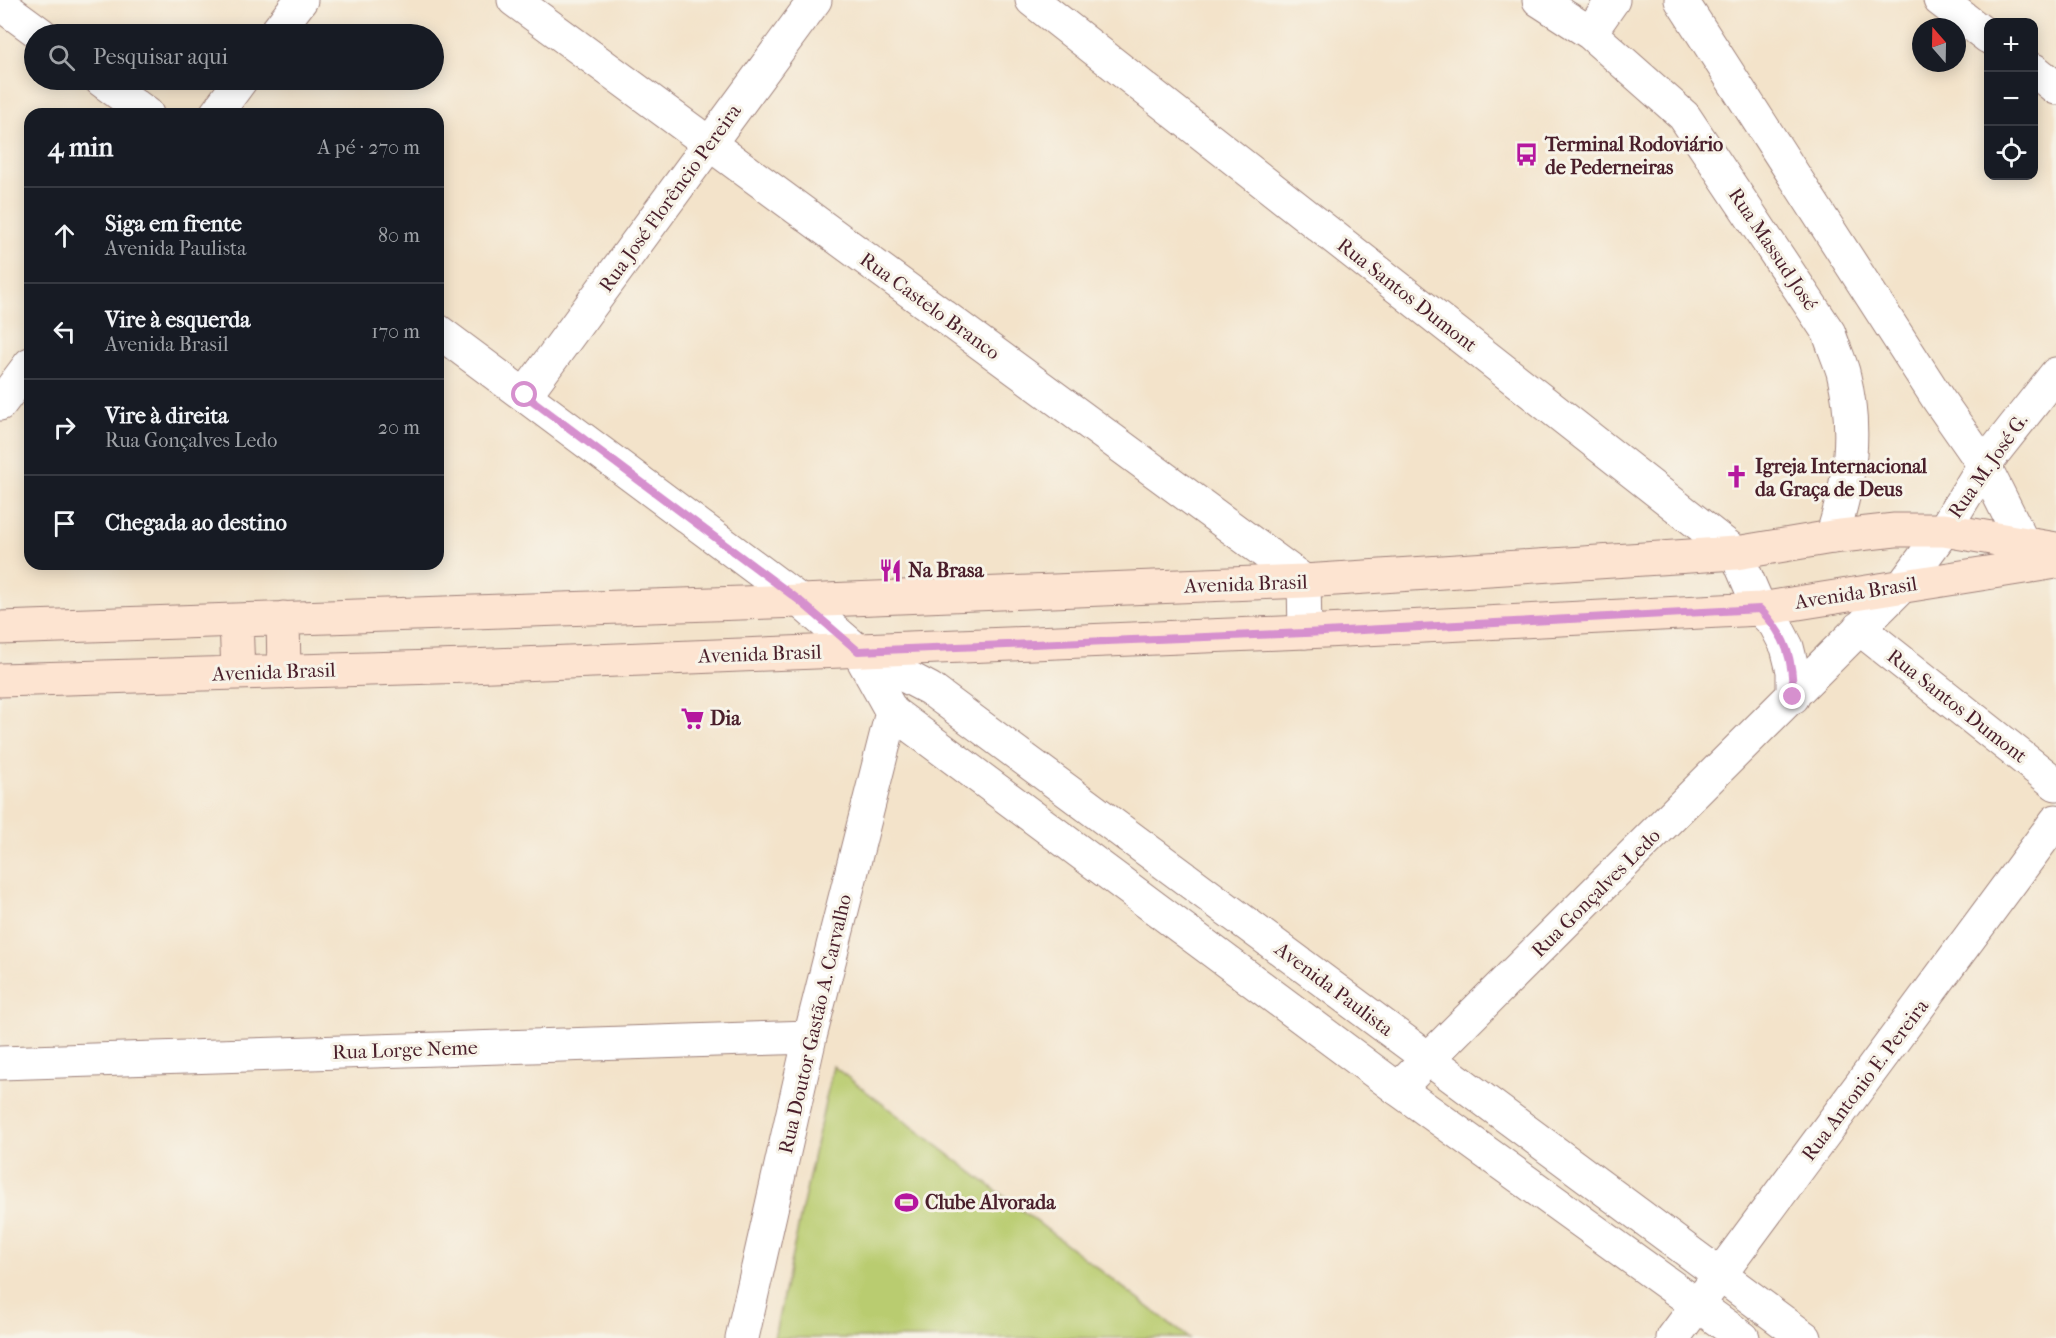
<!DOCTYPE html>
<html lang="pt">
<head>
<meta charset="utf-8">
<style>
	body { margin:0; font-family:"IM FELL French Canon",serif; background:#20242c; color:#f1f3f6 }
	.controls { position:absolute; right:18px; top:18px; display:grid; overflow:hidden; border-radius:12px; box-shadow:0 3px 15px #0003 }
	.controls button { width:54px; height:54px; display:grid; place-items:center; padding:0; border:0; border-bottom:2px solid #363941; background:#171b24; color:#f1f3f6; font:30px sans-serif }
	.compass { position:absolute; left:1912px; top:18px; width:54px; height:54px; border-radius:50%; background:#171b24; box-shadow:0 3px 15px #0003; rotate:340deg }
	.stop { position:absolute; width:18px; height:18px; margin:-14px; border:4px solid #d690ce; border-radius:50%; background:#fff }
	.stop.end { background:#d690ce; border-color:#fff; box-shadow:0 2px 6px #0008 }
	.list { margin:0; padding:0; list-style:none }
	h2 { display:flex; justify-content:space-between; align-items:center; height:78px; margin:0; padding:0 24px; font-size:26px }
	h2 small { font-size:20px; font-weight:400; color:#9ea1a6 }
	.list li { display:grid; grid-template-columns:39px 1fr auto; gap:18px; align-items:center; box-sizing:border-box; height:96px; padding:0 24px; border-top:2px solid #363941 }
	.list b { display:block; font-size:22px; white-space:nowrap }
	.list p { margin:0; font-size:20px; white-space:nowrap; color:#9ea1a6 }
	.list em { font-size:20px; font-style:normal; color:#9ea1a6 }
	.icon { flex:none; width:33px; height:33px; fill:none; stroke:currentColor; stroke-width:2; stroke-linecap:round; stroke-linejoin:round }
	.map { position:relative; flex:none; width:2056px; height:1338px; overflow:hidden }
	.search { position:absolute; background:#171b24; box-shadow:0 3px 15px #0003; left:24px; top:24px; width:420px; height:66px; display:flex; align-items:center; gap:15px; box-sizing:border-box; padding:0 21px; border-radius:33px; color:#9ea1a6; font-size:22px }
	.panel { position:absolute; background:#171b24; box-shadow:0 3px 15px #0003; left:24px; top:108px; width:420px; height:462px; border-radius:18px }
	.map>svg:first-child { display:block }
	.grass { fill:#b9cc70; stroke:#82764e; stroke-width:1.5 }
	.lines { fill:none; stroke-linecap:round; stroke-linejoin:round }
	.minor-casing { stroke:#9e817a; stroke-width:35 }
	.tertiary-casing { stroke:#9e817a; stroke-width:35 }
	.secondary-casing { stroke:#9e817a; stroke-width:35 }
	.minor { stroke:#fff; stroke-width:33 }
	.tertiary { stroke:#fff; stroke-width:33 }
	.secondary { stroke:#fde4d1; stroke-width:33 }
	.route { stroke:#d690ce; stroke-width:8 }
	.labels { text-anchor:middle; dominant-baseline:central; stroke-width:6; stroke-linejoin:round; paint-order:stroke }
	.poi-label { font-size:20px; font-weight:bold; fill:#4a1f2b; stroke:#f7f3e8; text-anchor:start }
	.street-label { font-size:20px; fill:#4a1f2b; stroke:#f7f3e8 }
</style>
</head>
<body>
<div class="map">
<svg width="2056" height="1338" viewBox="0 0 2056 1338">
	<rect width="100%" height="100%" fill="#f7f3e8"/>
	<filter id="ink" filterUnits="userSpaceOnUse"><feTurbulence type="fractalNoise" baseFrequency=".0167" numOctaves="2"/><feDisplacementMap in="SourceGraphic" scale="12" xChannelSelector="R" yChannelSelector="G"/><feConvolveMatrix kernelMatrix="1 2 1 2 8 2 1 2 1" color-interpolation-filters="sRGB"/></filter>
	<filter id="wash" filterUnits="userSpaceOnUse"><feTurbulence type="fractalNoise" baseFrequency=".008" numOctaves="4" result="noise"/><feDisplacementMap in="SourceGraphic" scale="24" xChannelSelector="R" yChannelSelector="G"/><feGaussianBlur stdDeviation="1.35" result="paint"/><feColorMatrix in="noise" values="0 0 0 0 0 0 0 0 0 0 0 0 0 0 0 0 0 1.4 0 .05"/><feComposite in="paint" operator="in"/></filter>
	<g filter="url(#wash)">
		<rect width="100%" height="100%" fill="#f3e3ca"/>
		<path class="grass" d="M833 1066 1189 1338H774Z"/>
	</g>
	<g filter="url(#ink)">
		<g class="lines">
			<defs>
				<path id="minor" d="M514 0 1304 581 1305 632
					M1032 0 1736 553 1760 609 1775 624 1787 647 1793 671V697
					M1539 0 1590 33 1684 116 1829 333C1833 346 1839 359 1843 372 1858 432 1850 480 1832 537
					M1681 0 1938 399 1984 465 2023 543
					M1590 33 1613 0
					M275 34 301 0
					M216 114 241 80
					M525 395 815 0
					M0 404 30 364
					M1859 628 2056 784
					M0 1063 810 1037
					M1398 1089 1904 584 1944 530 1984 465 2056 374
					M742 1338 810 1037 892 712
					M1673 1338 2056 821"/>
				<path id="tertiary" d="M1940 0 1988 37
					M0 4 41 34
					M2034 70 2056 88
					M101 80 147 114
					M438 331 800 601 858 651 930 689 1805 1338
					M858 651 892 712 1398 1089 1743 1338"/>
				<path id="secondary" d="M283 618 284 672
					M236 620 238 673
					M0 628 800 601 1304 581 1736 553 1832 537 1895 530H1944L2056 549
					M0 680 469 666 1305 632 1760 609 2056 562"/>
			</defs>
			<use href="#minor" class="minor-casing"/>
			<use href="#tertiary" class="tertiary-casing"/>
			<use href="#secondary" class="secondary-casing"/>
			<use href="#minor" class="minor"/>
			<use href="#tertiary" class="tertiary"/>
			<use href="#secondary" class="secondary"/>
		</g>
	</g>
	<g class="lines" filter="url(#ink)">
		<path class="route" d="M525 395 800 601 858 651 1305 633 1760 609C1787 637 1793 659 1793 697"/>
	</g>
	<defs>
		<symbol id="bus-bare" viewBox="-9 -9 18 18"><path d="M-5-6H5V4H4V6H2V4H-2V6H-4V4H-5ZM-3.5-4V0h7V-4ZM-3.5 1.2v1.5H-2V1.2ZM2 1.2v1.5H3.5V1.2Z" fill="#b5179e" stroke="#f7f3e8" stroke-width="2.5" paint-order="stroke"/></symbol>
		<symbol id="church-bare" viewBox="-9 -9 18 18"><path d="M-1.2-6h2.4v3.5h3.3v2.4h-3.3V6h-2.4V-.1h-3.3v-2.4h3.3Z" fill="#b5179e" stroke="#f7f3e8" stroke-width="2.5" paint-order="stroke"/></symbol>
		<symbol id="restaurant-bare" viewBox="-9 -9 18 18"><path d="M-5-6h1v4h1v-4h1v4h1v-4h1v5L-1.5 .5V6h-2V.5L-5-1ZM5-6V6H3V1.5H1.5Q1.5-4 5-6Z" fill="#b5179e" stroke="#f7f3e8" stroke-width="2.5" paint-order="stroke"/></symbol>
		<symbol id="supermarket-bare" viewBox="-9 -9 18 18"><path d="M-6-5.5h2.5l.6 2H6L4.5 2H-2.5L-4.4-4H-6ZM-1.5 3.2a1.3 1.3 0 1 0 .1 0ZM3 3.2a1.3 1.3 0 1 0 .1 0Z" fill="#b5179e" stroke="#f7f3e8" stroke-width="2.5" paint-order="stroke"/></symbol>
		<symbol id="stadium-bare" viewBox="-9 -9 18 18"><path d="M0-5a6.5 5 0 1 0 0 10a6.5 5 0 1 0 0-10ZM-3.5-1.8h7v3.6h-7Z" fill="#b5179e" stroke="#f7f3e8" stroke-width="2.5" paint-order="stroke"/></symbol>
	</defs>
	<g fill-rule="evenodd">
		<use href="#bus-bare" x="1510" y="138" width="33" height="33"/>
		<use href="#church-bare" x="1720" y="460" width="33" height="33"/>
		<use href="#restaurant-bare" x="874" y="554" width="33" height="33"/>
		<use href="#supermarket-bare" x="676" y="702" width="33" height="33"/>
		<use href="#stadium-bare" x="890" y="1186" width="33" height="33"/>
	</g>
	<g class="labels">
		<g class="poi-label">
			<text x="1545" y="144">Terminal Rodoviário<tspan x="1545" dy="23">de Pederneiras</tspan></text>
			<text x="1755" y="466">Igreja Internacional<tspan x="1755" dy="23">da Graça de Deus</tspan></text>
			<text x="908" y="570">Na Brasa</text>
			<text x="710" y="718">Dia</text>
			<text x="925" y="1202">Clube Alvorada</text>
		</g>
		<g class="street-label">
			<text transform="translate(670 198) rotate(-54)">Rua José Florêncio Pereira</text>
			<text transform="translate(1773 249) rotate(56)">Rua Massud José</text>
			<text transform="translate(1407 295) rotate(38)">Rua Santos Dumont</text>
			<text transform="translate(930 306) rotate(36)">Rua Castelo Branco</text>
			<text transform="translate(1988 466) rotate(-55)">Rua M. José G.</text>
			<text transform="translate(1246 584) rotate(-2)">Avenida Brasil</text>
			<text transform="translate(1856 593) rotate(-9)">Avenida Brasil</text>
			<text transform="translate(760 654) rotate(-2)">Avenida Brasil</text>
			<text transform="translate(274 672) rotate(-2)">Avenida Brasil</text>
			<text transform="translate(1957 706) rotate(38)">Rua Santos Dumont</text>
			<text transform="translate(1596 893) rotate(-45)">Rua Gonçalves Ledo</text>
			<text transform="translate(1334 989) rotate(37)">Avenida Paulista</text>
			<text transform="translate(815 1024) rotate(-77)">Rua Doutor Gastão A. Carvalho</text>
			<text transform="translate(405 1050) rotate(-2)">Rua Lorge Neme</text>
			<text transform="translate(1865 1080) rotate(-53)">Rua Antonio E. Pereira</text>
		</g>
	</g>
</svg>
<div class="controls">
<button>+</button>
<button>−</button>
<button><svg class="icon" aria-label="locate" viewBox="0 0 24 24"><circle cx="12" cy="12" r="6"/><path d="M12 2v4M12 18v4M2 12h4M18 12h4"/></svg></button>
</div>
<svg class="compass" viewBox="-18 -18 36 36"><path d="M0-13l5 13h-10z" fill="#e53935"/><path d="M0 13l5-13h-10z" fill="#9ea1a6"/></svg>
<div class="stop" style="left:525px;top:395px"></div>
<div class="stop end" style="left:1793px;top:697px"></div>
<div class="search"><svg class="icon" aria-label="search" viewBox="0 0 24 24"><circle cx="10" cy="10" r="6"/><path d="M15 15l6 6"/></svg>Pesquisar aqui</div>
<section class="panel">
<h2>4 min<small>A pé · 270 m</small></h2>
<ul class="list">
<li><svg class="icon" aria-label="ahead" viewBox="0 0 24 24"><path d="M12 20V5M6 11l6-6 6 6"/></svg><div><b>Siga em frente</b><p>Avenida Paulista</p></div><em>80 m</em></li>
<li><svg class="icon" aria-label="left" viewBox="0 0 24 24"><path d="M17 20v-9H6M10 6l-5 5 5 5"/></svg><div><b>Vire à esquerda</b><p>Avenida Brasil</p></div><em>170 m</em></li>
<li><svg class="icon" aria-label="right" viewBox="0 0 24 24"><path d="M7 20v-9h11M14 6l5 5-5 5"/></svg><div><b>Vire à direita</b><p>Rua Gonçalves Ledo</p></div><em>20 m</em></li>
<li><svg class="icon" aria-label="arrive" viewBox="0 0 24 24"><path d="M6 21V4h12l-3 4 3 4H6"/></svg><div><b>Chegada ao destino</b></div></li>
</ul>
</section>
</div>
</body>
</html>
